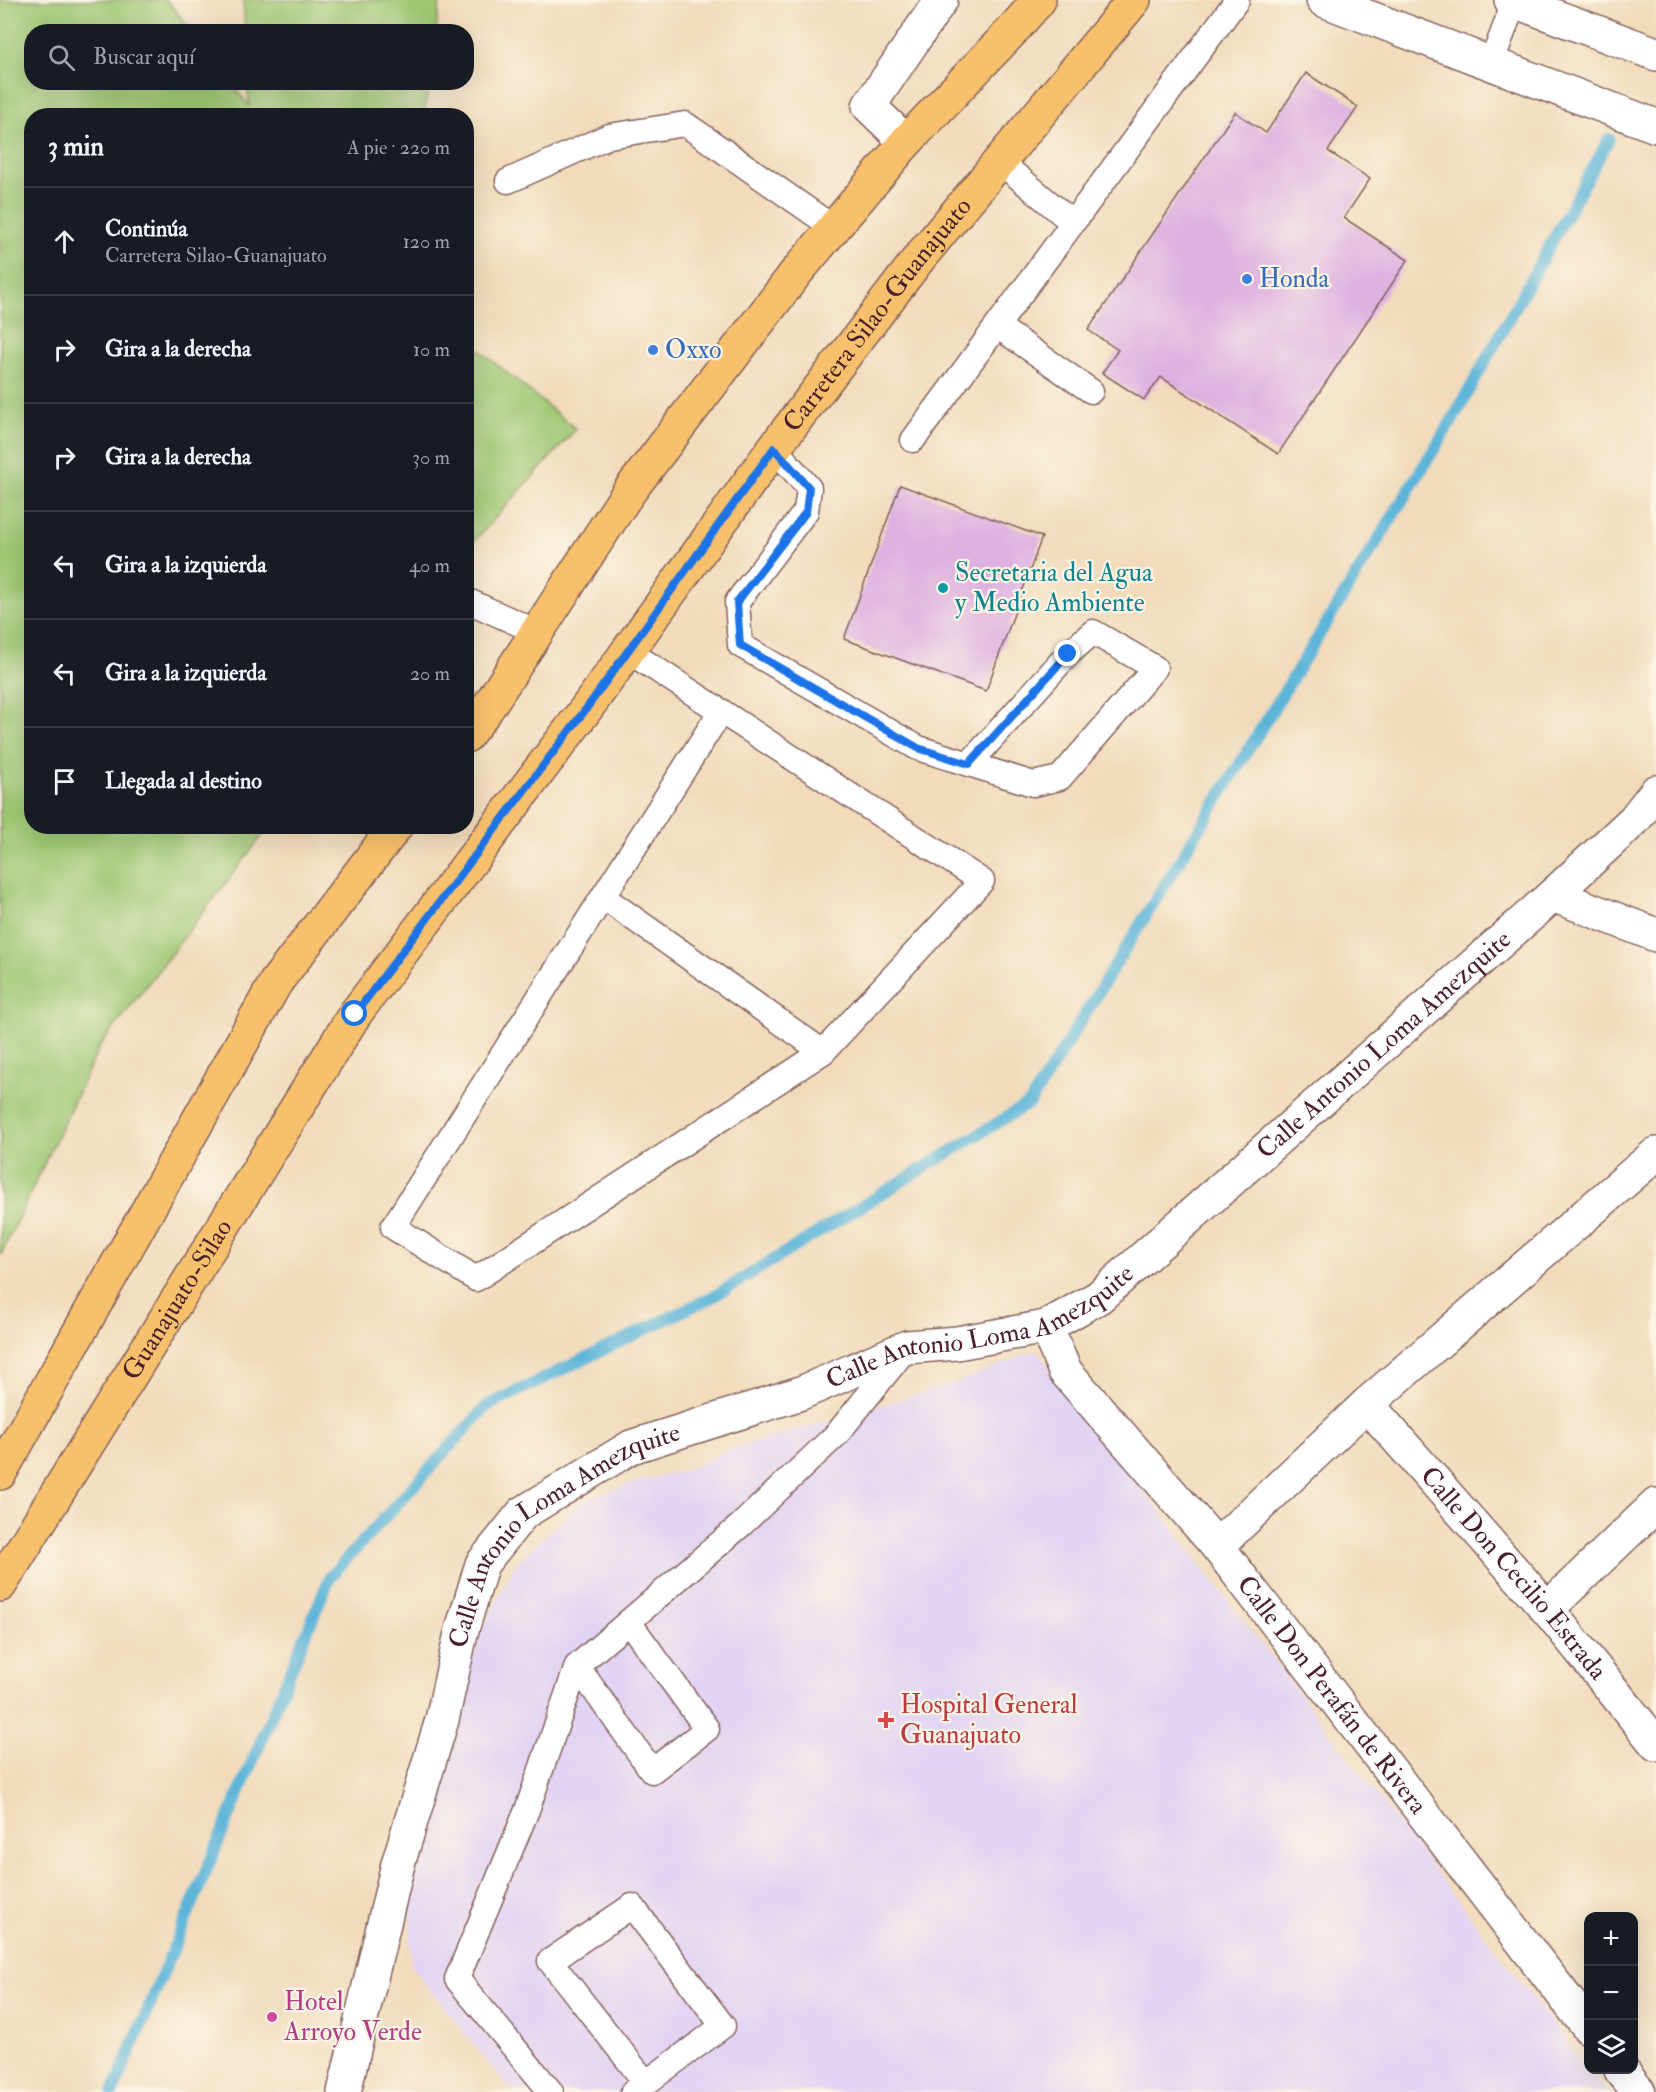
<!DOCTYPE html>
<html lang="es">
<head>
<meta charset="utf-8">
<style>
	body { margin:0; font-family:"IM FELL Double Pica",serif; background:#242831; color:#f1f3f6 }
	.controls { position:absolute; right:18px; bottom:18px; display:grid; overflow:hidden; border-radius:12px; box-shadow:0 6px 24px #0002 }
	.controls button { width:54px; height:54px; display:grid; place-items:center; padding:0; border:0; border-bottom:2px solid #363941; background:#171b24; color:#f1f3f6; font:30px sans-serif }
	.stop { position:absolute; width:18px; height:18px; margin:-14px; border:4px solid #1a73e8; border-radius:50%; background:#fff }
	.stop.end { background:#1a73e8; border-color:#fff; box-shadow:0 2px 6px #0008 }
	.list { margin:0; padding:0; list-style:none }
	h2 { display:flex; justify-content:space-between; align-items:center; height:78px; margin:0; padding:0 24px; font-size:26px }
	h2 small { font-size:20px; font-weight:400; color:#9ea1a6 }
	.list li { display:grid; grid-template-columns:39px 1fr auto; gap:18px; align-items:center; box-sizing:border-box; height:108px; padding:0 24px; border-top:2px solid #363941 }
	.list b { display:block; font-size:22px; white-space:nowrap }
	.list p { margin:0; font-size:20px; white-space:nowrap; color:#9ea1a6 }
	.list em { font-size:20px; font-style:normal; color:#9ea1a6 }
	.icon { flex:none; width:33px; height:33px; fill:none; stroke:currentColor; stroke-width:2; stroke-linecap:round; stroke-linejoin:round }
	.map { position:relative; flex:none; width:1656px; height:2092px; overflow:hidden }
	.search { position:absolute; background:#171b24; box-shadow:0 6px 24px #0002; left:24px; top:24px; width:450px; height:66px; display:flex; align-items:center; gap:15px; box-sizing:border-box; padding:0 21px; border-radius:24px; color:#9ea1a6; font-size:22px }
	.panel { position:absolute; background:#171b24; box-shadow:0 6px 24px #0002; left:24px; top:108px; width:450px; height:726px; border-radius:24px }
	.map>svg:first-child { display:block }
	.built { fill:#e2d4f3 }
	.green { fill:#9ec772; stroke:#74734e; stroke-width:1.5 }
	.lines { fill:none; stroke-linecap:round; stroke-linejoin:round }
	.stream { stroke:#5cb5d9; stroke-width:12 }
	.building { fill:#deb1e1 }
	.service-casing { stroke:#84615d; stroke-width:27 }
	.pedestrian-casing { stroke:#84615d; stroke-width:36 }
	.minor-casing { stroke:#84615d; stroke-width:36 }
	.primary-casing { stroke:#84615d; stroke-width:36 }
	.motorway-casing { stroke:#84615d; stroke-width:36 }
	.service { stroke:#fff; stroke-width:24 }
	.pedestrian { stroke:#fff; stroke-width:33 }
	.minor { stroke:#fff; stroke-width:33 }
	.primary { stroke:#f7c06c; stroke-width:33 }
	.motorway { stroke:#f7c06c; stroke-width:33 }
	.route { stroke:#1a73e8; stroke-width:8 }
	.shop-dot { fill:#3f7fe0; stroke:#fcf5e5; stroke-width:2 }
	.culture-dot { fill:#0f9aa8; stroke:#fcf5e5; stroke-width:2 }
	.health-dot { fill:#e0444e; stroke:#fcf5e5; stroke-width:2 }
	.hotel-dot { fill:#d1479c; stroke:#fcf5e5; stroke-width:2 }
	.labels { text-anchor:middle; dominant-baseline:central; stroke-width:4.5; stroke-linejoin:round; paint-order:stroke }
	.shop-label { font-size:26px; fill:#366cbe; stroke:#fcf5e5; text-anchor:start }
	.street-label { font-size:26px; fill:#4a1f2b; stroke:#fcf5e5 }
	.culture-label { font-size:26px; fill:#0d838f; stroke:#fcf5e5; text-anchor:start }
	.health-label { font-size:26px; fill:#be3a42; stroke:#fcf5e5; text-anchor:start }
	.hotel-label { font-size:26px; fill:#b23c85; stroke:#fcf5e5; text-anchor:start }
</style>
</head>
<body>
<div class="map">
<svg width="1656" height="2092" viewBox="0 0 1656 2092">
	<rect width="100%" height="100%" fill="#fcf5e5"/>
	<filter id="ink" filterUnits="userSpaceOnUse"><feTurbulence type="fractalNoise" baseFrequency=".0167" numOctaves="2"/><feDisplacementMap in="SourceGraphic" scale="12" xChannelSelector="R" yChannelSelector="G"/><feConvolveMatrix kernelMatrix="1 2 1 2 8 2 1 2 1" color-interpolation-filters="sRGB"/></filter>
	<filter id="wash" filterUnits="userSpaceOnUse"><feTurbulence type="fractalNoise" baseFrequency=".008" numOctaves="4" result="noise"/><feDisplacementMap in="SourceGraphic" scale="24" xChannelSelector="R" yChannelSelector="G"/><feGaussianBlur stdDeviation="1.35" result="paint"/><feColorMatrix in="noise" values="0 0 0 0 0 0 0 0 0 0 0 0 0 0 0 0 0 1.4 0 .05"/><feComposite in="paint" operator="in"/></filter>
	<g filter="url(#wash)">
		<rect width="100%" height="100%" fill="#f1dbbb"/>
		<path class="built" d="M1036 1350 1588 2070 1607 2092H512L411 1966V1900L422 1809 481 1632 515 1564 583 1500 636 1482 687 1470 727 1450 950 1385Z"/>
		<path class="green" d="M0 0H167L192 31 32 32V82L231 83 249 106 248 83H429L424 115 32 116V826L269 827 100 1046 0 1257Z
			M243 0H440L436 31 245 32Z
			M467 340 576 429 467 549H466Z"/>
		<g class="lines">
			<path class="stream" d="M113 2092 330 1577 487 1406 716 1295 1030 1103 1457 412 1609 139"/>
		</g>
		<g id="blocks">
			<path class="building" d="M1306 73 1358 107 1328 151 1370 179 1344 218 1408 260 1278 454 1161 377 1144 400 1102 373 1118 350 1088 330 1235 112 1266 133Z
				M900 485 1042 537 986 691 844 639Z"/>
		</g>
	</g>
	<g filter="url(#ink)">
		<use href="#blocks" fill-opacity="0" stroke="#84615d" stroke-width="1.5"/>
		<g class="lines">
			<defs>
				<path id="service" d="M1491 64 1515 0
					M999 161 1073 223
					M508 181 609 136 685 124 834 228
					M997 326 1091 391
					M913 440 1237 0
					M774 448 809 488 806 511 737 602 740 645 918 748 1033 784 1060 778 1155 668 1093 632 1068 654 969 764
					M466 600 537 632
					M628 651 982 881 823 1052 476 1279 393 1227 721 711
					M603 897 823 1052
					M577 1666 652 1771 707 1729 629 1622
					M551 2092 457 1979 527 1810 577 1666 741 1525 837 1434 904 1351
					M633 2092 646 2083 723 2026 632 1906 550 1961 646 2083"/>
				<path id="pedestrian" d="M1046 1327 1065 1371"/>
				<g id="minor">
					<path d="M1323 0 1656 126"/>
					<path d="M1511 0 1656 54"/>
					<path d="M906 142 869 106 941 0"/>
					<path d="M1553 895 1656 935"/>
					<path id="s1" d="M1065 1371 1217 1546 1588 2027"/>
					<path id="s2" d="M1367 1404 1547 1609 1656 1744"/>
					<path d="M1217 1546 1367 1404 1656 1154"/>
					<path d="M1547 1609 1656 1505"/>
					<path d="M1621 2070 1639 2092"/>
					<path id="s3" d="M344 2092 398 1864 442 1720 461 1633 482 1564 523 1513 631 1447 801 1393 907 1347 957 1343 1046 1327 1099 1297 1553 895 1634 820 1656 792"/>
				</g>
				<g id="primary">
					<path d="M466 736 486 710 628 493 795 274 906 142 1010 33 1039 0"/>
					<path d="M276 982 396 826"/>
					<path id="s4" d="M355 1014 586 709 774 448 920 257 1134 0"/>
				</g>
				<g id="motorway">
					<path d="M0 1473 276 982"/>
					<path id="s5" d="M0 1585 355 1014"/>
				</g>
			</defs>
			<use href="#service" class="service-casing"/>
			<use href="#pedestrian" class="pedestrian-casing"/>
			<use href="#minor" class="minor-casing"/>
			<use href="#primary" class="primary-casing"/>
			<use href="#motorway" class="motorway-casing"/>
			<use href="#service" class="service"/>
			<use href="#pedestrian" class="pedestrian"/>
			<use href="#minor" class="minor"/>
			<use href="#primary" class="primary"/>
			<use href="#motorway" class="motorway"/>
		</g>
	</g>
	<g class="lines" filter="url(#ink)">
		<path class="route" d="M355 1014 586 709 774 448 809 488 806 512 737 602 740 645 918 748 969 764 1068 654"/>
	</g>
	<g class="shop-dot">
		<circle cx="1247" cy="279" r="6"/>
		<circle cx="653" cy="350" r="6"/>
	</g>
	<circle class="culture-dot" cx="943" cy="588" r="6"/>
	<path class="health-dot" d="M883 1711h6v6h6v6h-6v6h-6v-6h-6v-6h6z"/>
	<circle class="hotel-dot" cx="272" cy="2017" r="6"/>
	<g class="labels">
		<g class="shop-label">
			<text x="1259" y="279">Honda</text>
			<text x="665" y="350">Oxxo</text>
		</g>
		<g class="street-label">
			<text stroke="none"><textPath href="#s4" startOffset="873">Carretera Silao-Guanajuato</textPath></text>
			<text stroke="none"><textPath href="#s3" startOffset="1614">Calle Antonio Loma Amezquite</textPath></text>
			<text stroke="none"><textPath href="#s5" startOffset="336">Guanajuato-Silao</textPath></text>
			<text stroke="none"><textPath href="#s3" startOffset="1110">Calle Antonio Loma Amezquite</textPath></text>
			<text stroke="none"><textPath href="#s3" startOffset="624">Calle Antonio Loma Amezquite</textPath></text>
			<text stroke="none"><textPath href="#s2" startOffset="224">Calle Don Cecilio Estrada</textPath></text>
			<text stroke="none"><textPath href="#s1" startOffset="420">Calle Don Perafán de Rivera</textPath></text>
		</g>
		<g class="culture-label">
			<text x="955" y="573">Secretaria del Agua<tspan x="955" dy="30">y Medio Ambiente</tspan></text>
		</g>
		<g class="health-label">
			<text x="900" y="1705">Hospital General<tspan x="900" dy="30">Guanajuato</tspan></text>
		</g>
		<g class="hotel-label">
			<text x="284" y="2002">Hotel<tspan x="284" dy="30">Arroyo Verde</tspan></text>
		</g>
	</g>
</svg>
<div class="controls">
<button>+</button>
<button>−</button>
<button><svg class="icon" aria-label="layers" viewBox="0 0 24 24"><path d="M12 4l9 5-9 5-9-5zM3 14l9 5 9-5"/></svg></button>
</div>
<div class="stop" style="left:355px;top:1014px"></div>
<div class="stop end" style="left:1068px;top:654px"></div>
<div class="search"><svg class="icon" aria-label="search" viewBox="0 0 24 24"><circle cx="10" cy="10" r="6"/><path d="M15 15l6 6"/></svg>Buscar aquí</div>
<section class="panel">
<h2>3 min<small>A pie · 220 m</small></h2>
<ul class="list">
<li><svg class="icon" aria-label="ahead" viewBox="0 0 24 24"><path d="M12 20V5M6 11l6-6 6 6"/></svg><div><b>Continúa</b><p>Carretera Silao-Guanajuato</p></div><em>120 m</em></li>
<li><svg class="icon" aria-label="right" viewBox="0 0 24 24"><path d="M7 20v-9h11M14 6l5 5-5 5"/></svg><div><b>Gira a la derecha</b></div><em>10 m</em></li>
<li><svg class="icon" aria-label="right" viewBox="0 0 24 24"><path d="M7 20v-9h11M14 6l5 5-5 5"/></svg><div><b>Gira a la derecha</b></div><em>30 m</em></li>
<li><svg class="icon" aria-label="left" viewBox="0 0 24 24"><path d="M17 20v-9H6M10 6l-5 5 5 5"/></svg><div><b>Gira a la izquierda</b></div><em>40 m</em></li>
<li><svg class="icon" aria-label="left" viewBox="0 0 24 24"><path d="M17 20v-9H6M10 6l-5 5 5 5"/></svg><div><b>Gira a la izquierda</b></div><em>20 m</em></li>
<li><svg class="icon" aria-label="arrive" viewBox="0 0 24 24"><path d="M6 21V4h12l-3 4 3 4H6"/></svg><div><b>Llegada al destino</b></div></li>
</ul>
</section>
</div>
</body>
</html>
